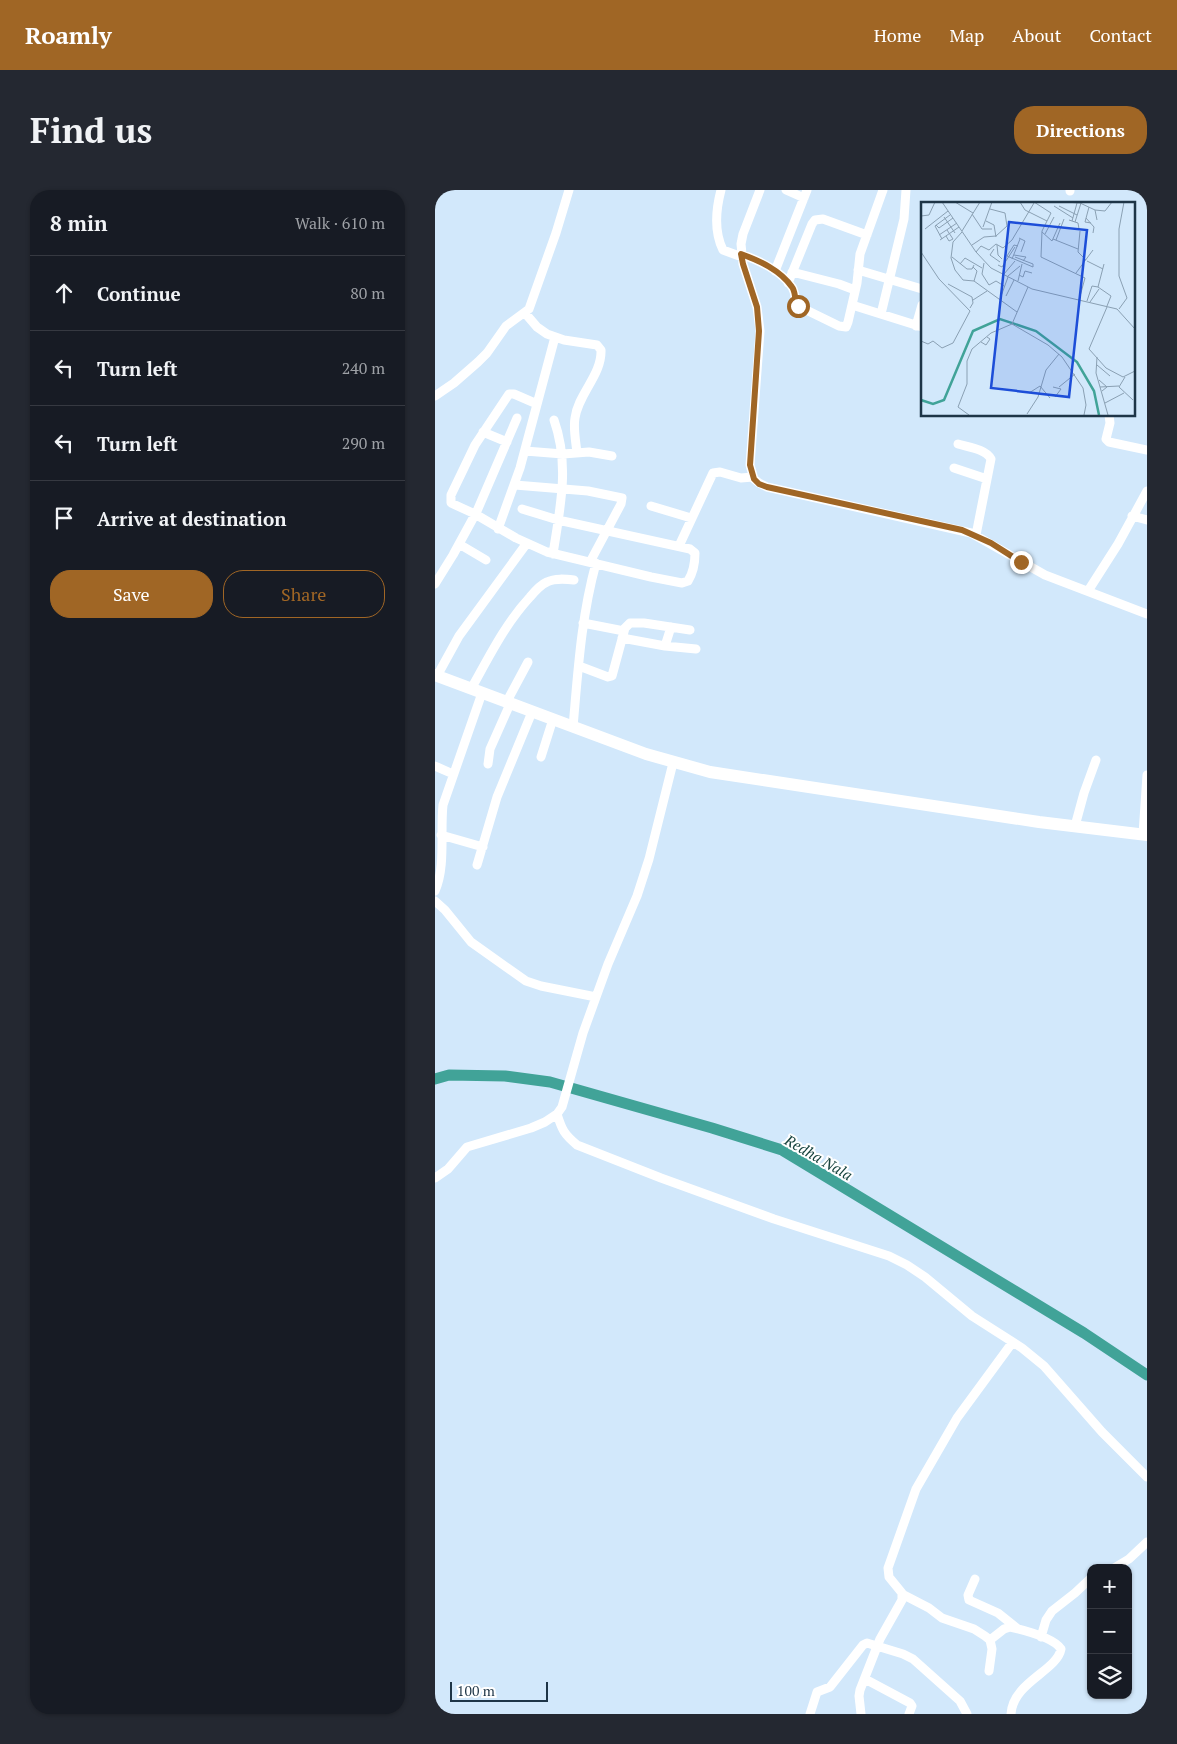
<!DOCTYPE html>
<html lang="en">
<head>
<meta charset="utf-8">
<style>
	body { margin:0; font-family:"PT Serif",serif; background:#242831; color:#f1f3f6 }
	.controls { position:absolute; right:15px; bottom:15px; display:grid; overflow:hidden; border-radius:10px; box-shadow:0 1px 4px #0004 }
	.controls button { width:45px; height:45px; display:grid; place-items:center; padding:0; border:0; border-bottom:1px solid #363941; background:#171b24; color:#f1f3f6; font:25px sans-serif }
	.scale { position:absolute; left:15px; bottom:12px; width:98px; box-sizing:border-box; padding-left:5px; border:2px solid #1e3547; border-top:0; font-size:14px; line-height:18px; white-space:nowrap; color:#1e3547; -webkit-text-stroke:4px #fff; paint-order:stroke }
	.stop { position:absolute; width:15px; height:15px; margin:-11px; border:4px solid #a06625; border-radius:50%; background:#fff }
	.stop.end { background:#a06625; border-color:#fff; box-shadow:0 1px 5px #0008 }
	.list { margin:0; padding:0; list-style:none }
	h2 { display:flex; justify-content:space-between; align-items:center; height:65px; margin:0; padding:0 20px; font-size:21px }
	h2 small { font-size:16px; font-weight:400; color:#9ea1a6 }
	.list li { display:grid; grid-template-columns:32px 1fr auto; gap:15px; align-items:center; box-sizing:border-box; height:75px; padding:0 20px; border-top:1px solid #363941 }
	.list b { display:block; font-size:19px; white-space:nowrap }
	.list em { font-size:16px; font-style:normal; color:#9ea1a6 }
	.actions { display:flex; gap:10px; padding:15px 20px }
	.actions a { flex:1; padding:11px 0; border:1px solid #a06625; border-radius:20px; text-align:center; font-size:18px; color:#a06625 }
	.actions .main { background:#a06625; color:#fff }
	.icon { flex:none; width:28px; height:28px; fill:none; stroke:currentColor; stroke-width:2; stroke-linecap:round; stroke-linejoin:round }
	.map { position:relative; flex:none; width:712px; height:1524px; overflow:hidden; border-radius:20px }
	header { display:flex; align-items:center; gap:30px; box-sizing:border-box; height:70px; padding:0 25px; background:#a06625; color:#fff }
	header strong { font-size:24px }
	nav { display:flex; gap:28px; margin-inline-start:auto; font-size:18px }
	.intro { display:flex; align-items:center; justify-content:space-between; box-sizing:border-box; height:120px; padding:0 30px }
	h1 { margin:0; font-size:35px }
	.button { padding:12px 22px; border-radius:20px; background:#a06625; color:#fff; font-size:18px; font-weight:700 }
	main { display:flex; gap:30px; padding:0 30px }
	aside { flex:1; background:#171b24; border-radius:20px; box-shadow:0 1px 4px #0004 }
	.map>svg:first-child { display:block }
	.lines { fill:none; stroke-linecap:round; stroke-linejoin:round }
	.river { stroke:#41a398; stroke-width:11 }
	.minor { stroke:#fff; stroke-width:9 }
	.highway { stroke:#fff; stroke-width:12 }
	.route { stroke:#a06625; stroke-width:6 }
	.labels { text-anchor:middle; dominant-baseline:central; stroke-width:4; stroke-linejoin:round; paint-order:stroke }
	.water-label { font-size:15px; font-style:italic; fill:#18443f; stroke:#fff }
	.inset-river { fill:none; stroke:#41a398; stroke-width:2.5 }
	.inset-road { fill:none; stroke:#8aa0b3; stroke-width:1 }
	.view { fill:#1d4ed8; fill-opacity:0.15; stroke:#1d4ed8; stroke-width:2.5 }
	.inset-edge { fill:none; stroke:#1e3547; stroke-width:2.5 }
</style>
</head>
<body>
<header>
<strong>Roamly</strong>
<nav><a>Home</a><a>Map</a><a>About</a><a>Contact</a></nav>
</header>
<div class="intro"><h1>Find us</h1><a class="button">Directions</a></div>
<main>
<aside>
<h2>8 min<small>Walk · 610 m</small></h2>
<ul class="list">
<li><svg class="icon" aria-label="ahead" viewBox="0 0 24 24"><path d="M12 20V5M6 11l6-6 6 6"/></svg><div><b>Continue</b></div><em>80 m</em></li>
<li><svg class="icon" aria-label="left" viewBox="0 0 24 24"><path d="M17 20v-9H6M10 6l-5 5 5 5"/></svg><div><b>Turn left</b></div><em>240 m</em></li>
<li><svg class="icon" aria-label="left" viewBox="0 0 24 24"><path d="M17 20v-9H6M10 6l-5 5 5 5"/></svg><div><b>Turn left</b></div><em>290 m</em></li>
<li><svg class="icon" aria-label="arrive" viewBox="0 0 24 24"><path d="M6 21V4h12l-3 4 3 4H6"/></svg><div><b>Arrive at destination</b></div></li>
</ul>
<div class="actions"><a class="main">Save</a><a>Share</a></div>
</aside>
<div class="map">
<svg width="712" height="1524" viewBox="0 0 712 1524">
	<rect width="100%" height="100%" fill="#d2e8fb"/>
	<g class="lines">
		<path class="river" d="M0 889 14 885 70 886 115 892 277 938 347 960 649 1143 712 1185"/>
		<path class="minor" d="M286 0C281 19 279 42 288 60L307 67
			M325 0 308 44 306 54 308 74 322 117 325 141 315 275 319 289 324 293 332 297 536 343 610 385 712 424
			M351 0 369 8
			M635 0V1
			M306 64C325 71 345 80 357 97 361 103 359 110 363 116L404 136 411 137 413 132 422 93 425 64 448 0
			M423 80 487 99
			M340 81 372 0
			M357 82 404 94 420 100
			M353 93 377 34 380 30 388 29 432 45
			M417 115 487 137
			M90 123 102 137 112 144 129 150 162 155 166 160C167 185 143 204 140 228 138 239 141 252 142 263
			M446 124 469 29 471 0
			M481 136 487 115
			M0 206 19 193 43 172 52 163 71 136 94 119 121 43 134 0
			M674 225 675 233 671 249 674 252 712 260
			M48 242 72 252
			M523 254C533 257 551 259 556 269L541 345
			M90 261 128 264 154 262 177 266
			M519 278 552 289
			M80 295 153 301 187 308 186 314 155 372
			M216 316 256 328
			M87 319 123 330 255 359 260 363C260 372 258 383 253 391L247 393 216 387 112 362 81 348 40 324 16 313V305L40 255 74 204H79L102 214
			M697 326 712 330
			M63 339 85 278 120 147
			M24 354 51 370
			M244 356 278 283 285 282 306 288 318 287
			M118 364C125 318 135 275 119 230
			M0 394 18 365 42 321 82 228
			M653 401 683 354 712 301
			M148 433 189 441
			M187 448 230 456 261 459
			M230 456 236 437
			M144 476 173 487 177 486 190 438 195 433H209L255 440
			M2 486 24 446 92 353
			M36 499C54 467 70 434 95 407 100 401 105 395 112 392 120 388 130 389 139 390
			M71 513 93 472
			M138 537C143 481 146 428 161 373
			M106 567 118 529
			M53 574 55 559 75 514
			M0 576 18 584
			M640 636 649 603 661 570
			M708 644 712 585
			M6 645 48 657
			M42 675 62 607 97 522
			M0 701C11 676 5 642 8 615L47 503
			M0 711 10 720 36 752 91 791 106 796 161 807
			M122 924C127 940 129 944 142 955L226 988 339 1029 454 1066 472 1075 490 1087 537 1126 587 1158 609 1176 667 1242 712 1287
			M0 988 13 979 32 957 96 938 110 932 122 924 127 917 148 843 173 774 202 706 214 669 238 573
			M679 1378 694 1369 712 1352
			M540 1389 533 1405 534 1410 563 1423 583 1439
			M467 1404 494 1418 507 1428 539 1439 550 1446 555 1450 557 1459 554 1481
			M606 1447 611 1430 617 1421 640 1403 656 1388
			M555 1450 569 1439 575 1437C588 1440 619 1448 626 1459 622 1481 578 1492 576 1524
			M430 1489 475 1513 477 1516 474 1524
			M375 1524 382 1502 395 1497 428 1455 432 1453 468 1464 478 1469 525 1511 532 1524
			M426 1524 424 1506 425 1500 445 1449 467 1410V1403L454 1387 453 1378 481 1299 522 1228 577 1153"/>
		<path class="highway" d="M0 485 211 564 275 582 604 632 712 645"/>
	</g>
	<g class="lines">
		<path class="route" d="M363 116C359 110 361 102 357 97 345 80 325 71 306 64L308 74 322 117 324 141 315 275 319 289 324 294 332 297 527 340 556 353 586 372"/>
	</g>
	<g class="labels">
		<g class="water-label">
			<text transform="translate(384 967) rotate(30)">Redha Nala</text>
		</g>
	</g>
	<g transform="translate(486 12)">
		<rect width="214" height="214" fill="#d2e8fb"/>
		<path class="inset-river" d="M0 198 12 202 23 198 52 129 79 117 115 129 156 160 173 189 178 213"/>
		<path class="inset-road" d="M21 0 55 50 70 66 111 87 196 107 214 127M34 0 52 11M99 0 104 8 126 19M113 0 130 11 121 29 120 55 164 76 158 98M144 0 159 1 174 8 176 18M133 4 152 16M138 4 156 13M168 5 164 20 170 21M174 8 184 9 191 0M51 12 61 27H71M0 14 8 13 14 0M23 15 34 31M165 16 173 25 172 31M148 18 157 21 158 27M65 19 73 23 75 35M151 19 156 1M154 20 160 1M15 23 18 26 32 16M62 25 71 0M4 27 27 9M41 29 59 0M159 29 157 50 165 58M41 30 32 40 30 56 34 68 42 78 53 79 96 110M121 30 131 39 139 21M124 32 133 15M18 33 36 21M25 34 28 39 32 37 26 28M98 36 104 39 100 50M21 37 14 24 29 13M132 37 157 47M19 38 38 25M135 38 143 17M51 43 63 35 75 34 86 24 84 11 69 7M76 43 77 53 81 57M73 47 69 53 79 60M0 50 18 77 49 109 32 141 21 146 12 139 7 142 0 139M55 50 60 44 68 48 75 42 82 46 91 38 113 1M93 53 105 55 102 59M31 55 46 67H51L53 63M94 55 112 62V65L86 54 93 43 97 44M91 57 99 37M166 59 182 67M63 61 61 72 68 83 75 79 83 84M39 62 44 56 61 66M183 62 177 85 190 94 186 104M77 63 81 65 94 45M52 65 56 69 53 79M155 71 172 48M83 72 94 59M98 73 102 75 104 69 111 71M87 74 99 64M97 79 101 62M27 82 51 95 52 101 49 106M85 94 93 78M79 97 87 75M52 98 66 89M166 99 171 84 177 85M169 100 178 87M186 105 168 147 185 166 202 175 214 169M198 107 206 96 198 74V27L203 0M91 122 127 143 141 155 162 186 165 203 163 213M60 140 65 143 69 137 66 135M176 155 175 171 187 213M176 163 189 174M204 175 198 185 212 198M178 178 186 185 181 189M132 185 140 187 134 195M138 185 154 172M179 185 198 184M108 191 119 184 129 196M184 201 203 191M106 212 117 195 125 168 138 152M48 213 37 205 46 182V159L51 147 70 131 91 122 107 85"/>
		<path class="view" d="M88 20 166 28 148 195 70 186Z"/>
		<rect width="214" height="214" class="inset-edge"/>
	</g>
</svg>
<div class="controls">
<button>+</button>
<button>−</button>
<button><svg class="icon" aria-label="layers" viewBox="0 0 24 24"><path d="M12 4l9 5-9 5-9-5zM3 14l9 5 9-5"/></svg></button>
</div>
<div class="scale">100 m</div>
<div class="stop" style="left:363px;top:116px"></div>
<div class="stop end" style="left:586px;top:372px"></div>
</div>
</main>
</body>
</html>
